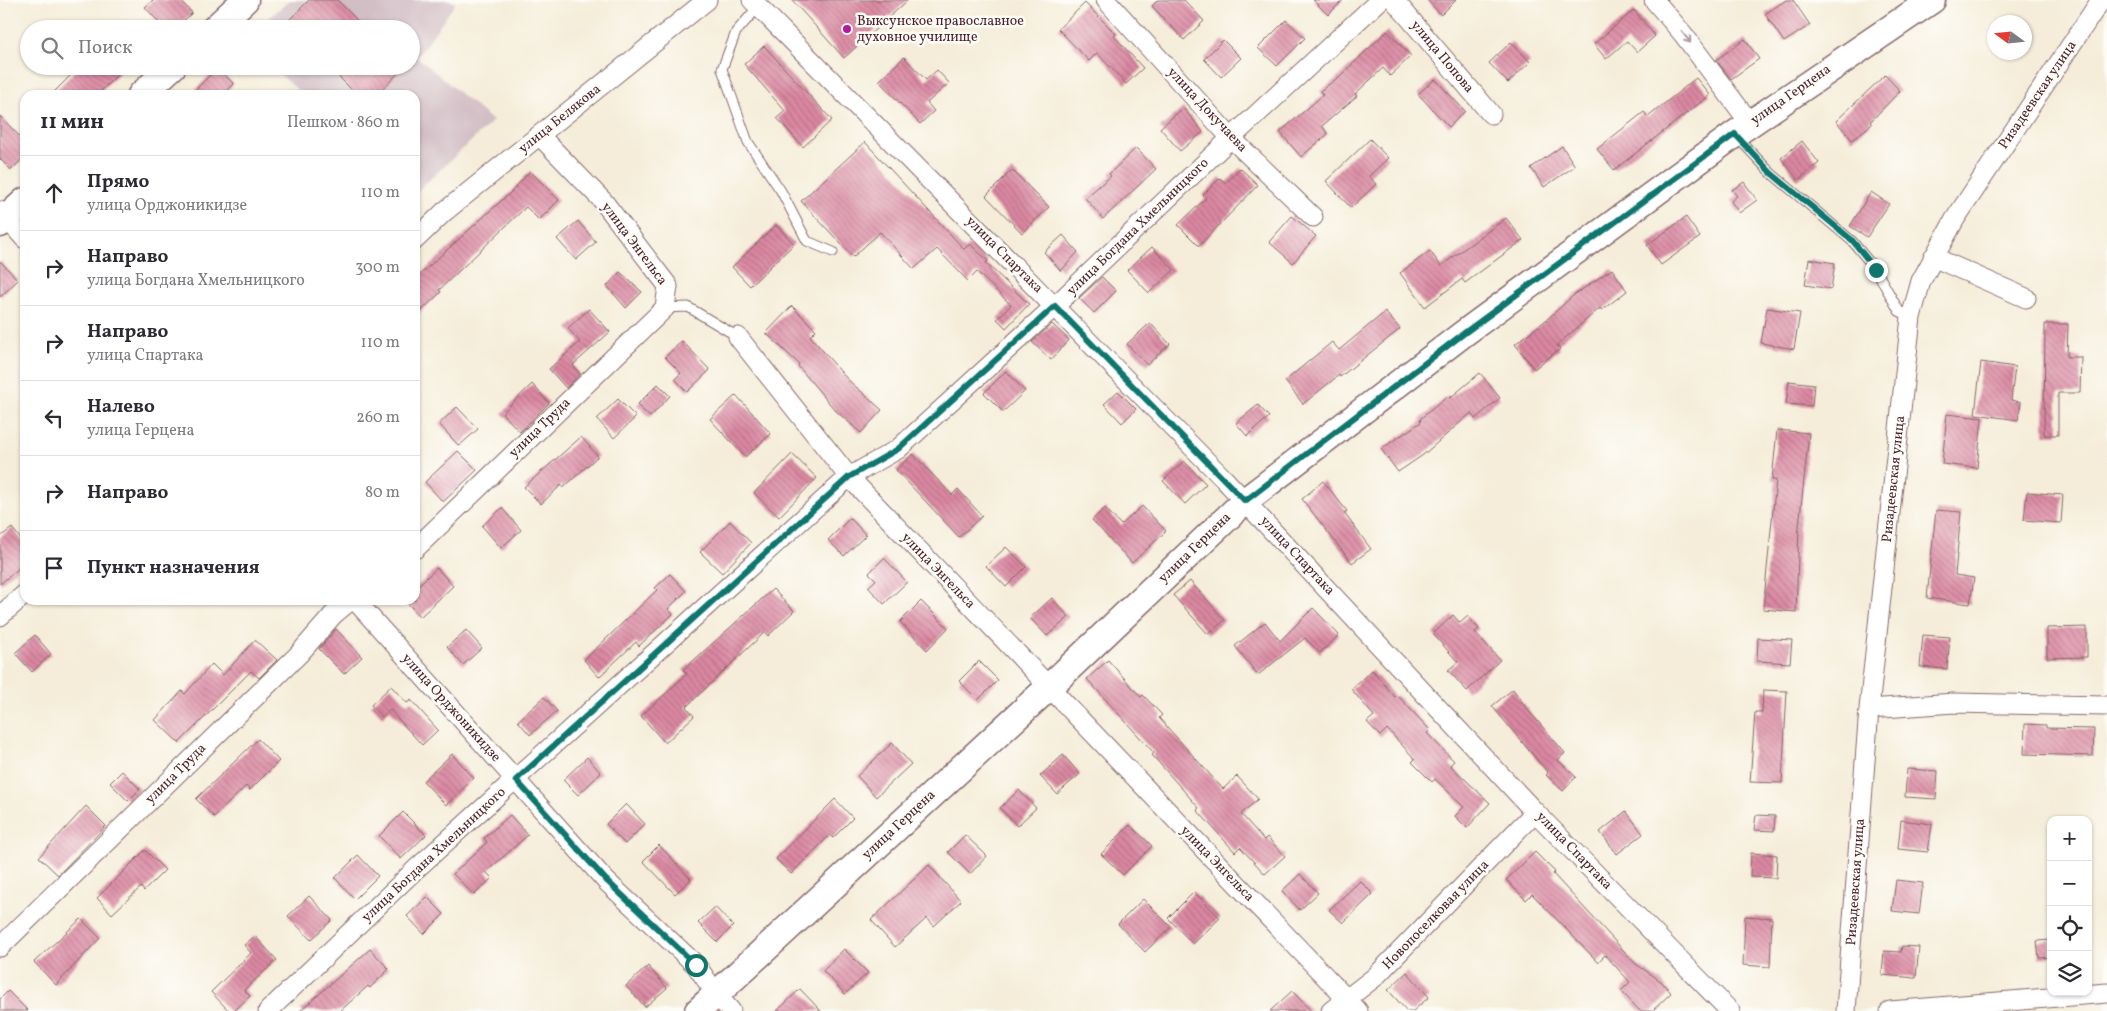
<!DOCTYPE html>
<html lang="ru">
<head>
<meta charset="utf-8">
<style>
	body { margin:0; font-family:Vollkorn,serif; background:#f7f7f7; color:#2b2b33 }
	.controls { position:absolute; right:15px; bottom:15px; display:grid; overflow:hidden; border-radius:10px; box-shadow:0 1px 4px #0004 }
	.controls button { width:45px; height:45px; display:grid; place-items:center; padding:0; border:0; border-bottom:1px solid #e1e1e2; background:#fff; color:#2b2b33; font:25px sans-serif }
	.compass { position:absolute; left:1987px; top:15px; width:45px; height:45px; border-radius:50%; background:#fff; box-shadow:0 1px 4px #0004; rotate:285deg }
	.stop { position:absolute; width:15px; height:15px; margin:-11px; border:4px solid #0f766e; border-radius:50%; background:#fff }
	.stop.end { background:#0f766e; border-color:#fff; box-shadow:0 1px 5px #0008 }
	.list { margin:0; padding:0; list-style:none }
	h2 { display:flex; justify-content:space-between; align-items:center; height:65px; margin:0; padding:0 20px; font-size:21px }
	h2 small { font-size:16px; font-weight:400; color:#7c7c81 }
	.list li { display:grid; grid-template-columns:32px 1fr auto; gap:15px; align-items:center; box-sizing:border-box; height:75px; padding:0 20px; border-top:1px solid #e1e1e2 }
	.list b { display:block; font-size:19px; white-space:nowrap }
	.list p { margin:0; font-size:16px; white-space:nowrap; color:#7c7c81 }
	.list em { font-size:16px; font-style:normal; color:#7c7c81 }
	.icon { flex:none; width:28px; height:28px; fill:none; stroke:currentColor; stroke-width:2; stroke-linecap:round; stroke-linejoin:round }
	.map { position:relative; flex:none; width:2107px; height:1011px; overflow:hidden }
	.search { position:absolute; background:#fff; box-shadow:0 1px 4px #0004; left:20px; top:20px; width:400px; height:55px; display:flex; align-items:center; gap:12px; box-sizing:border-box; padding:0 18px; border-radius:28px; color:#7c7c81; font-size:19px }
	.panel { position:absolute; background:#fff; box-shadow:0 1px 4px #0004; left:20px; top:90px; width:400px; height:515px; border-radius:15px }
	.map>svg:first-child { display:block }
	.industrial { fill:#d2bec5 }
	.building { fill:url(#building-back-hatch) }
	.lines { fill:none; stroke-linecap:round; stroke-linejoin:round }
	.lane-casing { stroke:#866768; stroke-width:11 }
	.street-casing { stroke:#866768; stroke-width:21 }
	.secondary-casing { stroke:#866768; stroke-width:29 }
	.lane { stroke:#fff; stroke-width:9 }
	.street { stroke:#fff; stroke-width:19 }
	.secondary { stroke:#fff; stroke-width:26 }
	.oneway { stroke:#ae9aa0 }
	.route { stroke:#0f766e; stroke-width:6 }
	.poi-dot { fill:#b5179e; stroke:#fdfcf7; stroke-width:2 }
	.labels { text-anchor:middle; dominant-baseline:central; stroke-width:5; stroke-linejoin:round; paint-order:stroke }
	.poi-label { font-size:14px; fill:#4a1f2b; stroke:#fdfcf7; text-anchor:start }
	.street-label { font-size:14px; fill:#4a1f2b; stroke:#fdfcf7 }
</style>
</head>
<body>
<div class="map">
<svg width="2107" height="1011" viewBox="0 0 2107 1011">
	<defs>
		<pattern id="building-back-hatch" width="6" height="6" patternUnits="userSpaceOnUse" patternTransform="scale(1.25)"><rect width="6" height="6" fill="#db88a2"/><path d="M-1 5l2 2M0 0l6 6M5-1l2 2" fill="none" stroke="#b46f84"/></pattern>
	</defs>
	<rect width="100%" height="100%" fill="#fdfcf7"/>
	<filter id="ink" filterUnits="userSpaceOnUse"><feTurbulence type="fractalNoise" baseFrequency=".02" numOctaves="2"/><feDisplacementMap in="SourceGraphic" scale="10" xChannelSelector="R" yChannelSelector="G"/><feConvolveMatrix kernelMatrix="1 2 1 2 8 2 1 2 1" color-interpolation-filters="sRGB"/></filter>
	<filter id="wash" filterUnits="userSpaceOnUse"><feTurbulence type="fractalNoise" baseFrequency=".0096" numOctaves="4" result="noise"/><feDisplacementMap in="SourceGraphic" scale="20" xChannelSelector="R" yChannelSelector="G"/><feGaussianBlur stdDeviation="1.12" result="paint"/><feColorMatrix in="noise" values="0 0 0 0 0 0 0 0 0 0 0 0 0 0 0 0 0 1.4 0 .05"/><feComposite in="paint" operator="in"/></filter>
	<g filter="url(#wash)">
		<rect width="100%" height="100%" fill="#f5edd9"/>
		<path class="industrial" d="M290 0H450L455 4 417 57 493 121 415 193V95H303L271 66H411V29H256Z"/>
		<g id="blocks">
			<path class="building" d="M153 0H180L192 13 175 29H165L145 7Z
				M309 0H337L366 29H280Z
				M792 0H908L844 58Z
				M1158 0H1184L1204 21 1184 40 1152 6Z
				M1313 0H1343L1328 15Z
				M1427 0H1456L1441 15Z
				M1786 0H1793L1810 25 1784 42 1765 14Z
				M1085 3 1116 34 1114 36 1143 68 1126 84 1097 53 1089 61 1058 29Z
				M1634 10 1655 36 1637 52 1627 41 1606 59 1594 44Z
				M1286 20 1305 38 1277 66 1258 48Z
				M1387 31 1411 56 1390 76 1383 68 1355 94 1357 96 1322 126 1328 134 1301 157 1280 132 1323 95 1320 91 1340 76Z
				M1745 39 1759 59 1731 79 1716 60Z
				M1223 40 1241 58 1221 77 1204 59Z
				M1511 42 1530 62 1508 83 1489 63Z
				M764 46 832 120 803 147 777 118 785 111 744 64Z
				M904 57 926 80 937 70 949 83 927 103 934 111 920 124 879 81Z
				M80 66H126L97 95H51Z
				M328 66H405L377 95H357Z
				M217 68 234 84 223 95H190Z
				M1885 75 1900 91 1870 122 1872 124 1852 140 1836 121Z
				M1696 78 1710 95 1614 170 1597 149 1644 112 1648 117Z
				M1435 79 1465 111 1449 127 1418 94Z
				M1183 108 1203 132 1180 151 1160 128Z
				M0 116 25 142V157L11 170 0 159Z
				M1370 139 1388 158 1369 176 1376 184 1351 208 1326 181Z
				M1802 141 1819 163 1798 180 1781 158Z
				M865 142 964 249 970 244 988 261 986 263 1029 304 1006 328 997 319 1011 305 977 272 968 281 937 249 914 269 880 232 853 257 801 201Z
				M1562 146 1575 166 1544 187 1531 168Z
				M1136 148 1156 169 1103 219 1085 198 1111 176 1109 174Z
				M1240 168 1258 185 1199 246 1178 225 1206 198 1203 195 1220 178 1226 183Z
				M1012 170 1049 207 1022 233 986 196Z
				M530 171 559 200 539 220 526 207 439 290 441 292 415 317V279L511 192Z
				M1744 182 1757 200 1739 213 1731 201 1737 196 1732 190Z
				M1871 192 1889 204 1867 237 1850 226Z
				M1292 216 1316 236 1293 263 1269 242Z
				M1686 217 1700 237 1661 265 1647 245Z
				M1506 218 1523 240 1465 283 1462 279 1425 307 1400 273 1430 251 1441 266Z
				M578 221 596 242 576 260 557 239Z
				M776 225 794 244 750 286 732 267Z
				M1063 235 1078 252 1061 271 1044 252Z
				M1152 247 1174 270 1149 293 1127 270Z
				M1809 259 1835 263 1831 289 1805 285Z
				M0 261 18 280 0 297Z
				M1612 269 1627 291 1602 310 1600 308 1557 345 1560 349 1534 369 1515 344 1545 321 1574 295Z
				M620 272 642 292 626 308 607 286Z
				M1102 277 1116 291 1094 313 1079 298Z
				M792 306 816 330 810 336 847 379 882 410 861 433 835 410 798 366 799 364 766 333Z
				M1767 308 1800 313 1794 349 1761 343Z
				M589 309 610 332 573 365 580 374 566 388 549 369 580 342 568 328Z
				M1385 312 1400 329 1340 377 1339 375 1303 404 1285 381 1332 342 1339 350Z
				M1150 323 1170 344 1147 365 1127 344Z
				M1052 324 1069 340 1051 360 1032 342Z
				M2045 324H2068L2067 357H2081L2080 393H2058V435H2044Z
				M682 341 710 370 687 392 675 379 681 373 665 357Z
				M1981 362 2015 367 2011 400 2021 402 2018 420 1975 414Z
				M1006 371 1025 391 1003 412 984 393Z
				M1480 373 1500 398 1475 419 1471 413 1423 455 1398 472 1381 449 1421 422 1420 419 1448 396 1450 398Z
				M1789 381 1814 384 1812 406 1786 404Z
				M532 384 549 403 520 432 502 413Z
				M658 384 670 396 650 417 637 405Z
				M1118 391 1136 409 1122 423 1104 404Z
				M736 395 771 434 745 457 710 419Z
				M618 399 636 417 614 438 597 419Z
				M1258 405 1269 417 1247 436 1236 423Z
				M457 407 478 429 459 446 439 424Z
				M1947 414 1982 418 1977 468 1942 464Z
				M1777 430 1809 433 1799 526 1796 612 1763 609 1776 480H1772Z
				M581 437 598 456 563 488 561 485 541 504 524 487Z
				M458 451 477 470 443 502 425 482Z
				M792 454 817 478 779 517 754 493Z
				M913 454 952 495 958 489 982 516 959 537 896 470Z
				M1184 461 1206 484 1185 504 1163 481Z
				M1323 481 1347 511 1344 513 1371 549 1352 563 1302 499Z
				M2027 492 2063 495 2061 523 2024 520Z
				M1142 506 1166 531 1132 563 1092 520 1105 508 1121 525Z
				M502 508 521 530 501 548 482 526Z
				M1936 510 1961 512 1955 575 1974 578 1970 604 1927 598Z
				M850 518 866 535 844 556 828 540Z
				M730 521 751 543 722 573 700 552Z
				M12 528 25 544V563L0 584V537Z
				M1006 547 1026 567 1006 587 986 566Z
				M884 558 907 582 884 604 868 587 876 580 869 573Z
				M437 568 453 586 420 617 405 600H415V588Z
				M670 574 686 591 668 609 673 614 639 646 636 642 599 677 584 660 657 590 655 588Z
				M1190 581 1225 620 1208 634 1173 595Z
				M773 589 794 611 768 636 765 632 686 707 694 716 665 743 641 716 687 674 683 670Z
				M1052 598 1069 617 1047 636 1030 618Z
				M921 601 948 628 927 650 900 622Z
				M1313 608 1339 635 1320 653 1305 638 1258 675 1235 646 1265 622 1280 641Z
				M1453 615 1460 623 1468 616 1479 629 1475 632 1500 660 1467 691 1448 670 1458 662 1433 634Z
				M2087 627V657L2047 658V628Z
				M336 629 362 657 344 674 319 649Z
				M466 630 482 648 463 665 447 647Z
				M35 635 51 654 32 672 15 653Z
				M1923 635 1950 637 1947 669 1920 667Z
				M1758 638 1792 640 1790 663 1757 661Z
				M255 640 277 660 259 678 251 671 179 743 155 720 182 691 185 694 212 664 223 675Z
				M1108 660 1141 697 1143 695 1162 715 1159 718 1223 789 1237 776 1258 799 1241 814 1264 840 1267 837 1285 856 1265 874 1240 847 1235 852 1197 810 1199 808 1152 755 1154 753 1087 679Z
				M979 661 998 680 978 700 959 681Z
				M1372 670 1395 697 1397 695 1430 730 1427 733 1454 761 1450 765 1490 803 1467 828 1455 816 1464 807 1435 779 1432 782 1412 762 1415 759 1387 729 1380 736 1367 722 1374 716 1351 689Z
				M391 686 407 703 411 700 438 730 422 745 390 710 382 717 371 705Z
				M1513 689 1527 709 1565 753 1558 760 1576 777 1563 791 1546 775 1548 773 1492 706Z
				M1763 690 1787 691 1782 783 1750 782 1755 712H1762Z
				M544 697 557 711 530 735 518 721Z
				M2025 724 2046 725V728L2094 729 2093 756 2024 754Z
				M258 739 279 761 250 790 246 786 214 817 196 799Z
				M892 743 911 764 876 797 857 776Z
				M452 754 474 778 446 805 423 781Z
				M1063 755 1080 774 1057 794 1040 776Z
				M587 757 601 773 578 795 563 780Z
				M1907 769 1938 771 1936 799 1905 797Z
				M122 771 140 789 128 801 110 783Z
				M1019 790 1036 808 1017 826 1000 808Z
				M835 799 853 818 833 838 830 835 791 874 776 859Z
				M626 804 645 824 625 844 606 824Z
				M86 806 106 826 58 875 39 857Z
				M1626 811 1643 834 1617 854 1600 832Z
				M403 812 426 835 401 859 379 836Z
				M510 815 528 835 486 872 492 878 474 895 453 874 487 842 484 838Z
				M1756 815 1775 816 1774 831 1754 830Z
				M1901 820 1932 824 1928 852 1898 849Z
				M1130 825 1152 846 1123 875 1101 854Z
				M965 835 987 856 970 874 948 852Z
				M659 845 691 879 675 894 643 861Z
				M145 850 165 870 144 891 141 887 112 914 97 898Z
				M1535 852 1555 872 1553 874 1636 964 1662 982 1671 993 1652 1011H1640L1621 991 1630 982 1605 955 1598 962 1532 894 1526 900 1506 880Z
				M1751 853 1777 855 1776 878 1750 877Z
				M358 855 378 876 355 899 335 878Z
				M929 865 961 901 934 926 927 918 895 947 871 920Z
				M1300 874 1318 893 1300 910 1282 891Z
				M1896 880 1923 883 1919 914 1892 911Z
				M1360 881 1373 894 1343 923 1329 910Z
				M1194 892 1220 918 1193 944 1168 918Z
				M309 896 332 920 311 940 288 916Z
				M427 897 444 914 424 934 407 916Z
				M1143 899 1171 927 1145 952 1118 924Z
				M715 907 733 926 717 942 698 923Z
				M1745 916 1772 918 1770 967 1743 965Z
				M81 919 100 938 56 985 34 962Z
				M255 936 277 960 244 990 250 996 234 1011H229L211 992 251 953 244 945Z
				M2051 940V957L2039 958 2037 941Z
				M1902 946 1919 947 1916 978 1882 975 1884 951 1901 952Z
				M370 949 389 969 370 988 368 986 340 1011H300Z
				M844 949 868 973 845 994 823 971Z
				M648 966 667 988 645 1007 626 986Z
				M1407 972 1429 997 1413 1011H1407L1388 990Z
				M800 989 821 1011H777Z
				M8 991 28 1011H0V999Z
				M1292 991 1311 1011H1270Z"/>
		</g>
	</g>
	<g filter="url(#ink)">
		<use href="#blocks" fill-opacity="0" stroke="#866768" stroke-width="1"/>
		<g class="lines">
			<defs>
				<path id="lane" d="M758 7 736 32 722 69 748 142 781 191 807 241 833 252
					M1736 136 1771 173 1852 241 1876 270 1899 311 1911 317
					M665 308 688 307 738 337"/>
				<path id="street" d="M752 0 1224 479 1535 812 1730 1011
					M1106 0 1231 138 1313 217
					M1394 0 1491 114
					M1654 0 1683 34 1750 123
					M0 211 25 239
					M415 240 444 212 707 0
					M1933 257 2026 298
					M738 337 849 477 1358 1011
					M415 549 665 308 668 286 603 201 540 136
					M355 600 606 881 696 965 716 994 731 1011
					M0 616 25 594
					M1869 709 1954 703 2107 706
					M0 947 299 654 333 615 351 600
					M268 1011 416 869 849 477 898 449 1055 306 1231 138 1380 0
					M1331 1011 1375 977 1535 812
					M1846 1011 1869 709 1911 317 1921 281 1955 219 2101 0
					M1890 1011 2107 993"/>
				<path id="secondary" d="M214 29 245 0
					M141 95 173 66
					M0 224 25 201
					M698 1011 1049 687 1245 501 1463 334 1735 134 1932 0"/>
			</defs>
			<use href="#lane" class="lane-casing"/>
			<use href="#street" class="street-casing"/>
			<use href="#secondary" class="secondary-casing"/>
			<use href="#lane" class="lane"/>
			<use href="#street" class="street"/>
			<use href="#secondary" class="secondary"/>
		</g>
		<defs><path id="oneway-shaft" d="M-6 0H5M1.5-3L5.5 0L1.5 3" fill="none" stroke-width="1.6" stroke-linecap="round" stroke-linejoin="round" transform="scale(1.25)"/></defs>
		<use class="oneway" href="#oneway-shaft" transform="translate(1686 37) rotate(52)"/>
	</g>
	<g class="lines" filter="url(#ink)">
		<path class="route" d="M696 965 606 880 516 780 849 477 898 449 1055 306 1245 501 1463 334 1735 134 1771 173 1852 240 1876 270"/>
	</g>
	<circle class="poi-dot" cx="847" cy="29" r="5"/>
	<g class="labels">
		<g class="poi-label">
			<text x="857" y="21">Выксунское православное<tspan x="857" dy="16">духовное училище</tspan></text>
		</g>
		<g class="street-label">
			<text transform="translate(1442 57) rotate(50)">улица Попова</text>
			<text transform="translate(1791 95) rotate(-35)">улица Герцена</text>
			<text transform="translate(2038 95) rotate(-56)">Ризадеевская улица</text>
			<text transform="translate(1207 110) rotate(47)">улица Докучаева</text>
			<text transform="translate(560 119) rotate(-39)">улица Белякова</text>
			<text transform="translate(1138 227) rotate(-44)">улица Богдана Хмельницкого</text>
			<text transform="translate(634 244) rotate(53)">улица Энгельса</text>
			<text transform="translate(1004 255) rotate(45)">улица Спартака</text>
			<text transform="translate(540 428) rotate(-44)">улица Труда</text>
			<text transform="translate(1894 479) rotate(-84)">Ризадеевская улица</text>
			<text transform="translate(1195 548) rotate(-44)">улица Герцена</text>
			<text transform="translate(1297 556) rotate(47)">улица Спартака</text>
			<text transform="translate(938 571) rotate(46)">улица Энгельса</text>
			<text transform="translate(451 708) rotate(48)">улица Орджоникидзе</text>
			<text transform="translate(176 774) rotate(-45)">улица Труда</text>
			<text transform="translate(899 825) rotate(-43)">улица Герцена</text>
			<text transform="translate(1574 851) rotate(46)">улица Спартака</text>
			<text transform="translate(434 855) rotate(-43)">улица Богдана Хмельницкого</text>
			<text transform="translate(1217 864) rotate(46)">улица Энгельса</text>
			<text transform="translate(1856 882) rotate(-86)">Ризадеевская улица</text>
			<text transform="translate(1436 915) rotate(-46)">Новопоселковая улица</text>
		</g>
	</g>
</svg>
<div class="controls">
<button>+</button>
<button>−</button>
<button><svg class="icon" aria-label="locate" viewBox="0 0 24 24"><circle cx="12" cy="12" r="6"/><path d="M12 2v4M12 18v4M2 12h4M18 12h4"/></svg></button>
<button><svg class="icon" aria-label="layers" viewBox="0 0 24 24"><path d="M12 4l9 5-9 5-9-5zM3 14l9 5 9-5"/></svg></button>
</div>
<svg class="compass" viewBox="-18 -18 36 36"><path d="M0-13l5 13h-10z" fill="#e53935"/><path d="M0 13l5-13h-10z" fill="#7c7c81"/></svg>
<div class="stop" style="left:696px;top:965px"></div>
<div class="stop end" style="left:1876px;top:270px"></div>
<div class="search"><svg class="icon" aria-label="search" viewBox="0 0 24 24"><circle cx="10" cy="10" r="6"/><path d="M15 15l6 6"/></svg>Поиск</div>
<section class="panel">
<h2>11 мин<small>Пешком · 860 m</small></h2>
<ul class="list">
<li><svg class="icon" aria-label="ahead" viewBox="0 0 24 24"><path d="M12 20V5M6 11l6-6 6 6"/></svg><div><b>Прямо</b><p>улица Орджоникидзе</p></div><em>110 m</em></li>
<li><svg class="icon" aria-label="right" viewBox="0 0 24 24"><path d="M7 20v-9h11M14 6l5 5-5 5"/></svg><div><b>Направо</b><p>улица Богдана Хмельницкого</p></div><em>300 m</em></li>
<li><svg class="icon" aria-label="right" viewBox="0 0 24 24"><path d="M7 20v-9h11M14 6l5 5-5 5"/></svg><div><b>Направо</b><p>улица Спартака</p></div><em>110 m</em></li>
<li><svg class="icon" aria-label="left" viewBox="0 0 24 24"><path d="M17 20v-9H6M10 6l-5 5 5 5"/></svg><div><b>Налево</b><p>улица Герцена</p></div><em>260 m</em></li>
<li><svg class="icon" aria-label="right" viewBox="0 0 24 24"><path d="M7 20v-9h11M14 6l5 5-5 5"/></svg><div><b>Направо</b></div><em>80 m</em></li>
<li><svg class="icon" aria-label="arrive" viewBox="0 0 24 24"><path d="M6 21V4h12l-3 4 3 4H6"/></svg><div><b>Пункт назначения</b></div></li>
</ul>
</section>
</div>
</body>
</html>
